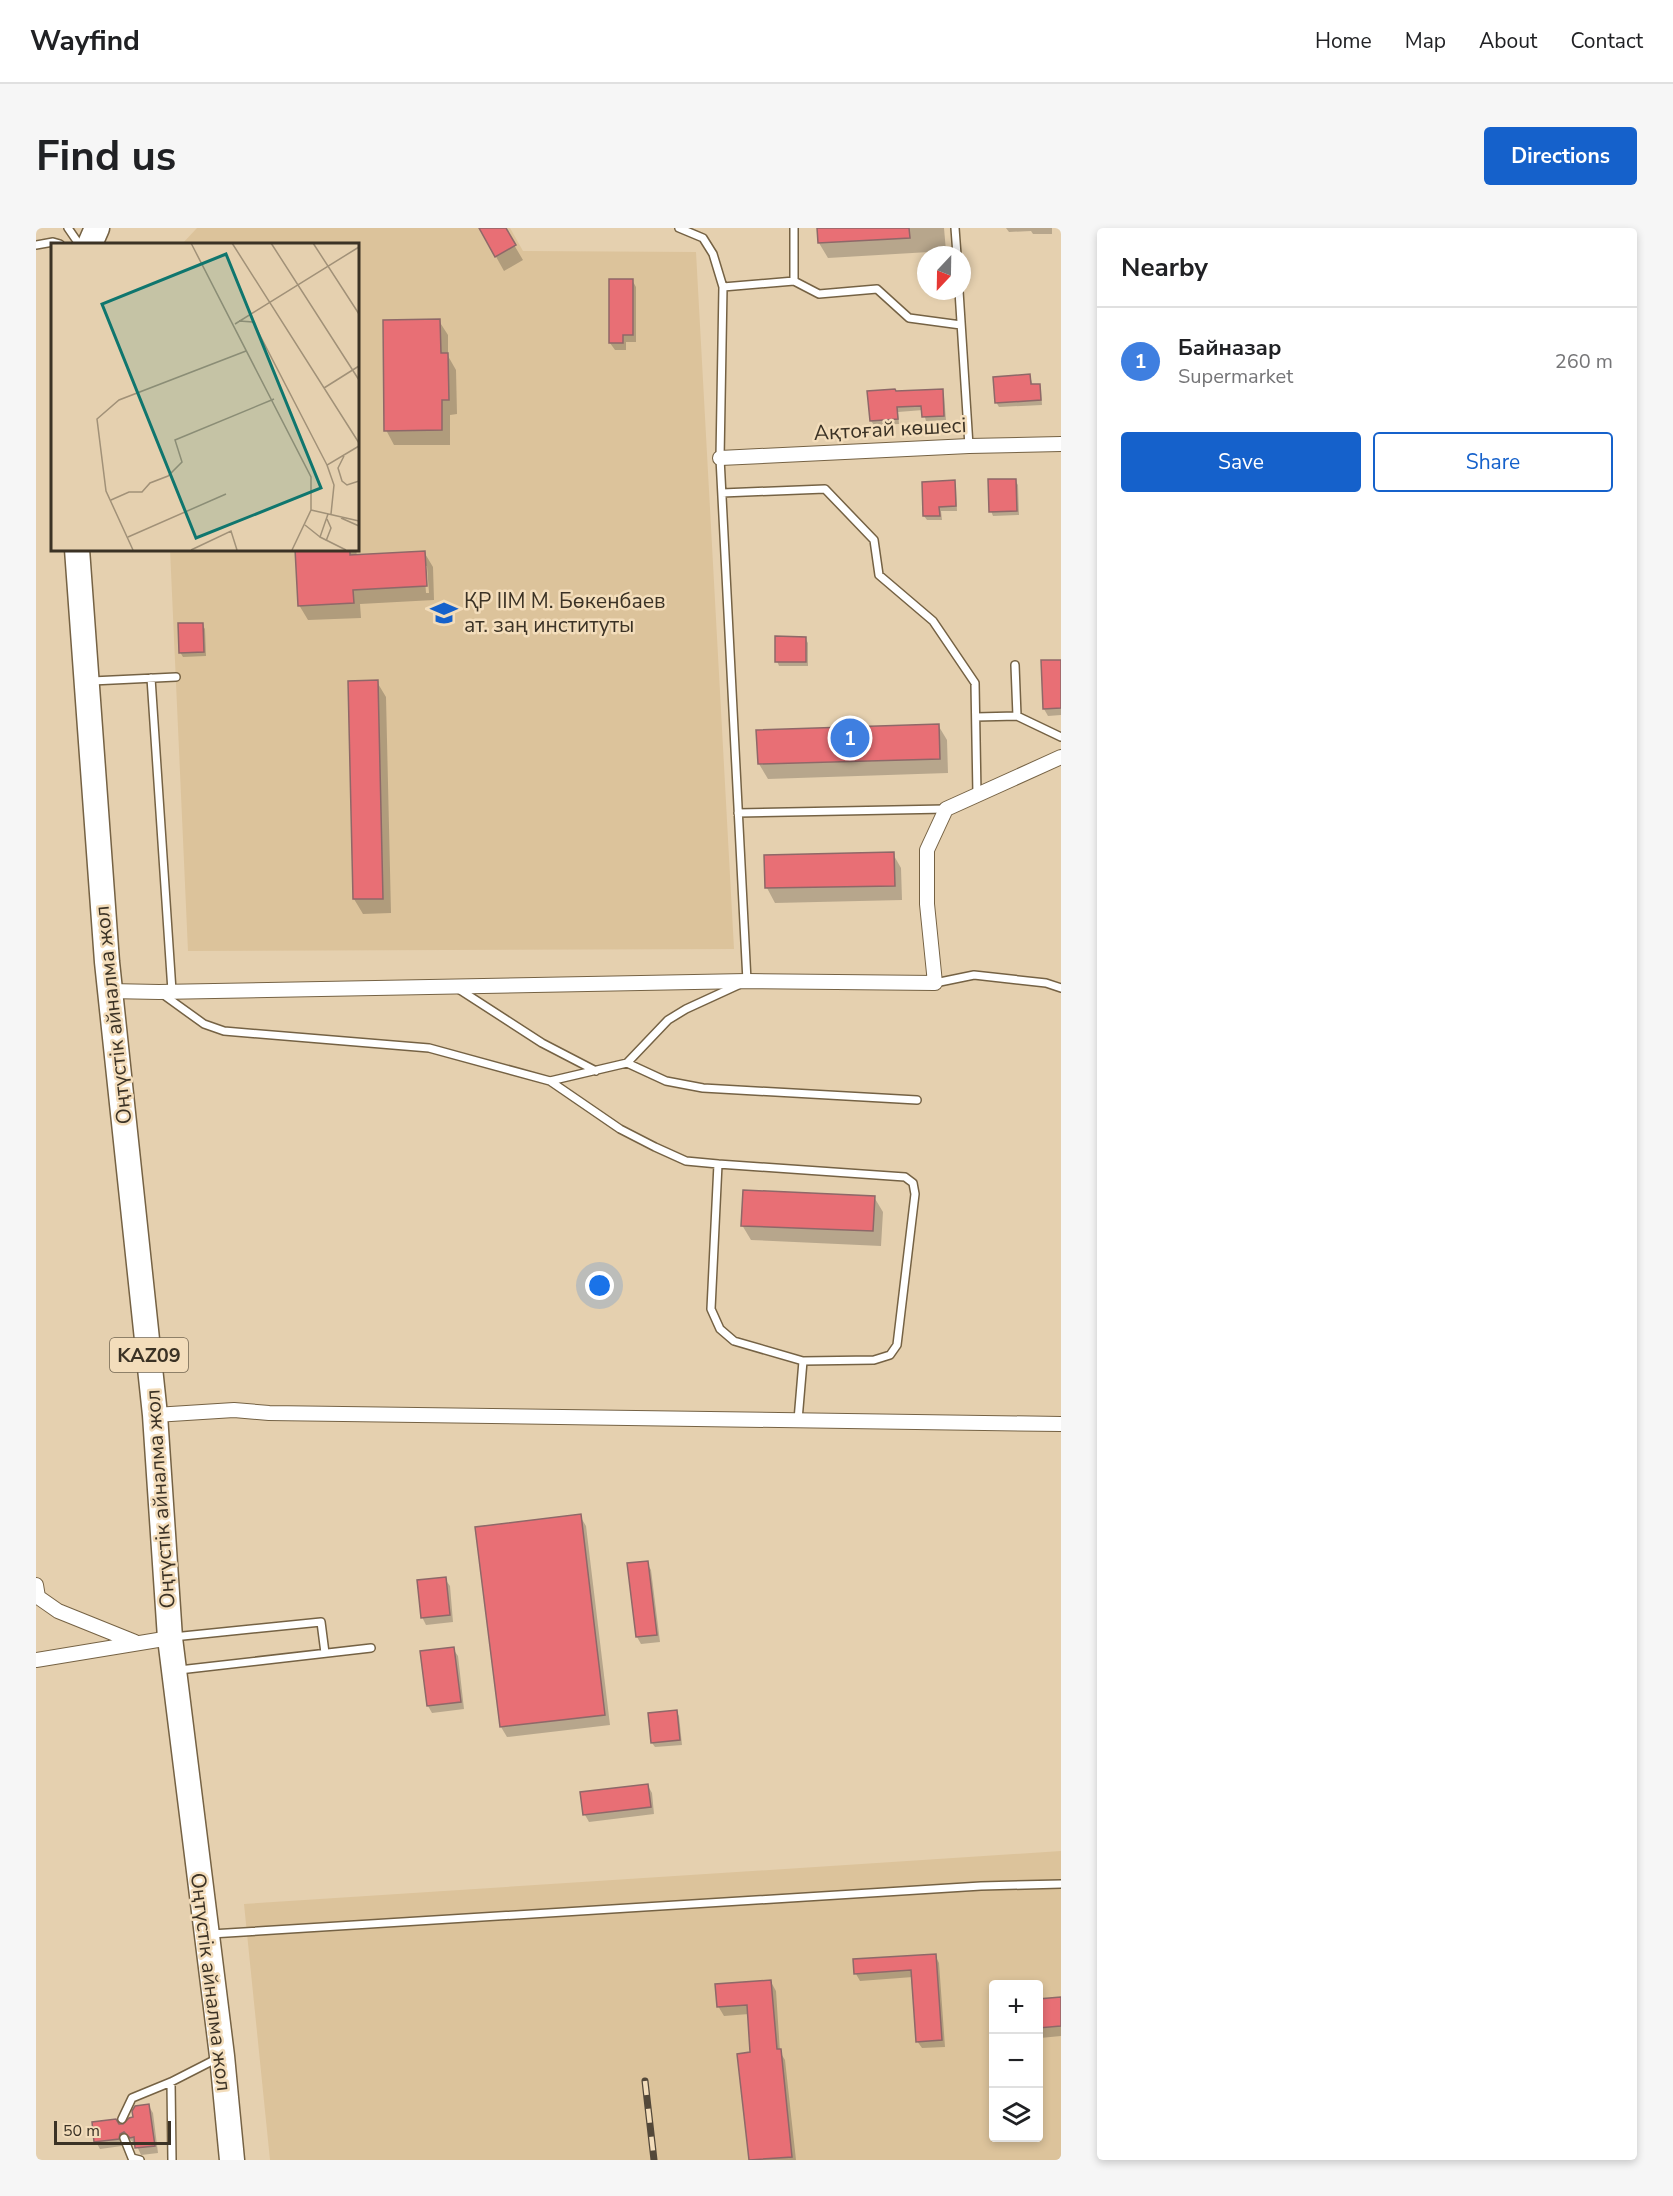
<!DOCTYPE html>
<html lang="en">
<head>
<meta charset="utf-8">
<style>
	body { margin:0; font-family:"Nunito Sans",sans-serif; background:#f6f6f6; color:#202124 }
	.controls { position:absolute; right:18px; bottom:18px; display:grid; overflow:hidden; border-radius:6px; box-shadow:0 3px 9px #0003 }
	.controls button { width:54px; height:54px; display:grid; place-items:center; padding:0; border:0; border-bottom:2px solid #e0e0e0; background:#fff; color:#202124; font:30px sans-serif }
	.compass { position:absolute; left:881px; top:18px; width:54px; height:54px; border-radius:50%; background:#fff; box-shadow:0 3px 9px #0003; rotate:202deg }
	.scale { position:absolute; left:18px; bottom:15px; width:117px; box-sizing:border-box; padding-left:6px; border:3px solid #3b3225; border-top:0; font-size:16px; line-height:21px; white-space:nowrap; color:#3b3225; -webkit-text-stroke:4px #f3ddbb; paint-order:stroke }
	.you { position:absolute; left:564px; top:1058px; width:21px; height:21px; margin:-15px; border:4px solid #fff; border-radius:50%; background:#1a73e8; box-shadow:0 0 0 9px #1a73e833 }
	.badge { display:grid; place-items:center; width:39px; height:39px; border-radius:50%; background:#1561cb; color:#fff; font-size:20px; font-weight:700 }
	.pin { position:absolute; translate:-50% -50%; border:3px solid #fff; box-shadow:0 2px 6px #0006 }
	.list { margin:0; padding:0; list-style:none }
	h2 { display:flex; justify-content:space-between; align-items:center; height:78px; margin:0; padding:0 24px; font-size:26px }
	h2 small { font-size:20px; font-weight:400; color:#757577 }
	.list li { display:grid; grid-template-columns:39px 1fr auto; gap:18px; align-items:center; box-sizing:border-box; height:108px; padding:0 24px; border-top:2px solid #e0e0e0 }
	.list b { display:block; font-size:22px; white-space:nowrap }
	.list p { margin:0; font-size:20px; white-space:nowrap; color:#757577 }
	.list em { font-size:20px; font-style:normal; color:#757577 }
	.actions { display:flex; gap:12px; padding:18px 24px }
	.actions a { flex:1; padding:14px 0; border:2px solid #1561cb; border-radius:6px; text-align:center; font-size:21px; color:#1561cb }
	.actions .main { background:#1561cb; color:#fff }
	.icon { flex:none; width:33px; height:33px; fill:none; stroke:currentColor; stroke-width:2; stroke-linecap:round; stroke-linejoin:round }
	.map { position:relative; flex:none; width:1025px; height:1932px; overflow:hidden; border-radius:6px }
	header { display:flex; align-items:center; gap:36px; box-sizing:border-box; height:84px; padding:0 30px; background:#fff; border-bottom:2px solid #e0e0e0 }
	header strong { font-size:28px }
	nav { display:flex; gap:33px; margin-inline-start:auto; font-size:21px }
	.intro { display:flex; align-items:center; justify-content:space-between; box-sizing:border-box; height:144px; padding:0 36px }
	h1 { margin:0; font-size:42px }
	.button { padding:15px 27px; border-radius:6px; background:#1561cb; color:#fff; font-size:21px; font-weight:700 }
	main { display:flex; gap:36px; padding:0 36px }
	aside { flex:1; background:#fff; border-radius:6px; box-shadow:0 3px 9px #0003 }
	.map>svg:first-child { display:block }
	.built { fill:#dcc39b; fill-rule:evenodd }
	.shadow { fill:#0003; fill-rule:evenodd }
	.building { fill:#e86f75; stroke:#8e6868; stroke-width:1.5 }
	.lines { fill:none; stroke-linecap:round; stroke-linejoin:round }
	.lane-casing { stroke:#756244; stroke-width:10 }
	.street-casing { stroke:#756244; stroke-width:16 }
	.highway-casing { stroke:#756244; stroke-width:27 }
	.lane { stroke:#fff; stroke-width:7 }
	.street { stroke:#fff; stroke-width:14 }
	.highway { stroke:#fff; stroke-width:24 }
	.rail-casing { stroke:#534839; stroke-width:7 }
	.rail { stroke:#f3ddbb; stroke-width:4.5; stroke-dasharray:14; stroke-linecap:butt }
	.labels { text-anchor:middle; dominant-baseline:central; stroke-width:5; stroke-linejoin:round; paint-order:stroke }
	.shield { fill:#f3ddbb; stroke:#726552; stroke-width:1.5 }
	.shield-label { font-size:20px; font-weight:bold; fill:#3b3225 }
	.street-label { font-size:21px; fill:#3b3225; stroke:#f3ddbb }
	.poi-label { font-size:21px; fill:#3b3225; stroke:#f3ddbb; text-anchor:start }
	.inset-road { fill:none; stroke:#a19178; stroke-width:1.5 }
	.view { fill:#0f766e; fill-opacity:0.15; stroke:#0f766e; stroke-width:3 }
	.inset-edge { fill:none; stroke:#3b3225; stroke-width:3 }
</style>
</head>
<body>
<header>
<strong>Wayfind</strong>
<nav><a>Home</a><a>Map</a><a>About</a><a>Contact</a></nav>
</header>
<div class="intro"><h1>Find us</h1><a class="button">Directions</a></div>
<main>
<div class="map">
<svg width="1025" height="1932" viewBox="0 0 1025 1932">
	<rect width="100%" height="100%" fill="#e5d0af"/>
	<path class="built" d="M161 0H474L487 23 660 24 698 721 152 723 134 321H321V16H146Z
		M1025 1623V1932H234L208 1676ZM957 1756H1002V1910H957Z"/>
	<path class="shadow" d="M444 0H468L487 32 468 43Z
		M782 0H908L910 23 792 30 783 15Z
		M970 0H1016V6H997L995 3 973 4Z
		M596 52 600 59V114H590V122H579L574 115Z
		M403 93 412 107V128L420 142 421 186 414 187V217H358L350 202Z
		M994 148 997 158 1003 157 1005 162 1006 177 963 179 960 174Z
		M906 162 908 167 910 192 890 193 887 182 862 184 863 196 838 197 835 193 833 165Z
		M979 252 982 257 983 287 957 288 955 283Z
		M918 254 920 258 921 283H905L906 292H891L888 288Z
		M260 321H320L321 328 388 324 397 339 398 372 324 376 325 390 272 392 263 377ZM388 338H391L393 365H390Z
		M166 396 169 401 170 428 147 429 144 424Z
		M769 410 772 415V438H743L741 433Z
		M1025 433V487L1012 488 1008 481Z
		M314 454H341L350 469 355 685 327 686 318 671Z
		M902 497 911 512 912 545 732 551 723 536Z
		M857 626 865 640 866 672 739 675 731 660 730 628Z
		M838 969 847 984 845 1018 715 1012 706 997Z
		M544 1288 550 1298 574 1497 471 1509 465 1499 441 1300Z
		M611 1335 615 1342 624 1414 605 1416 601 1409Z
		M409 1351 414 1358 417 1394 390 1397 386 1389Z
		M417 1421 422 1428 428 1481 396 1485 392 1478 386 1425Z
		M640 1483 643 1488 646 1517 619 1519 616 1515 613 1486Z
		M612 1558 616 1565 618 1586 553 1594 549 1587Z
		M899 1727 903 1735 909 1819 886 1820 881 1813 877 1749 824 1753 820 1746Z
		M735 1754 740 1763 744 1824 749 1832 760 1932H714L703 1827 716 1826 713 1786 688 1788 682 1778Z
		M1025 1770V1808L1004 1810 1002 1773Z
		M112 1877 117 1885 122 1925 105 1927 100 1916 93 1911 88 1913 86 1918 64 1921 60 1914 57 1896 88 1898Z"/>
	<path class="building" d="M443 0H470L480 17 459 29Z
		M781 0H873L874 10 782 15Z
		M573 51H597V107H587V115H573Z
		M404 91 405 125H412L413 172H406V202L348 203 347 92Z
		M994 146 995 156H1004L1005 172 959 175 957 149Z
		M859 161 860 163 907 161 908 188 886 189 885 178 861 179 862 191 834 193 831 163Z
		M952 251H980L981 283 953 284Z
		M919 252 920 278 903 279 904 288H887L886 254Z
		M259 321H314V327L389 323 391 358 317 362 318 375 262 378Z
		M142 395H167L168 424 143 425Z
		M739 408 770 409V434H739Z
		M1005 432H1025V480L1007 481Z
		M342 452 347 671H317L312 453Z
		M903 496 904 531 722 536 720 502Z
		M858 624 859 658 729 660 728 627Z
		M707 962 839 968 837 1003 705 998Z
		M545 1286 569 1487 464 1499 439 1299Z
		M612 1333 621 1407 600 1409 591 1335Z
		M410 1349 414 1387 385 1390 381 1352Z
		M418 1419 425 1474 391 1478 384 1423Z
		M641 1482 644 1512 615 1515 612 1485Z
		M612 1556 615 1579 547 1587 544 1564Z
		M900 1726 906 1812 880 1814 875 1742 818 1746 817 1731Z
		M735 1752 741 1821H745L756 1929 713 1932 701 1826 714 1824 711 1777 681 1779 679 1756Z
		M1025 1769V1798L1002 1800V1771Z
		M113 1876 119 1918 99 1920 98 1909 94 1910 88 1904 84 1906 83 1911 58 1914 56 1894 80 1891 83 1896H87L93 1890 97 1889 96 1883 99 1878Z"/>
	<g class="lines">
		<defs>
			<path id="lane" d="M32 0 43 16
				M919 0 921 27
				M0 17 17 14 24 16
				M758 53 783 66 841 61 873 90 925 97
				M687 59 758 53V0
				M923 63 933 218
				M686 265 789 261 838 312 843 347 897 393 939 455 941 567
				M979 437 981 488 1025 509
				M115 450 136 763
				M56 453 140 449
				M940 489 981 488
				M702 585 910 581
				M899 755 938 747 1010 755 1025 760
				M421 760 506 815 560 843
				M125 765 168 796 188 803 393 820 514 853 591 835 630 853 667 860 881 872
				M591 835 632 792 650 781 711 753 684 230 687 59 677 26 667 10 643 0
				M514 853 584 901 619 919 650 933 682 936
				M682 936 869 949 877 955 879 966 861 1117 854 1127 838 1132 767 1133 698 1113 684 1101 675 1081Z
				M762 1192 767 1133
				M137 1409 285 1394 289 1425
				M143 1442 335 1420
				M175 1706 945 1658 1025 1656
				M135 1854 136 1932
				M86 1891 96 1870 135 1854 182 1830
				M88 1910 96 1930 104 1932"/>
			<path id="street" d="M684 230 933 218 1025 216
				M73 763 123 764 711 753 899 755 891 676V622L910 581 1025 529
				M119 1187 198 1182 233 1185 1025 1196
				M0 1357 2 1369 22 1383 99 1414
				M0 1432 134 1410"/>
			<path id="highway" d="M54 16 61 0
				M41 321 71 734 119 1187 134 1410 186 1828 196 1932"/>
		</defs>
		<use href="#lane" class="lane-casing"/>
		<use href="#street" class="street-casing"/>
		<use href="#highway" class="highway-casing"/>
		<use href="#lane" class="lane"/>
		<use href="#street" class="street"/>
		<use href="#highway" class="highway"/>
		<defs>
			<path id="rail" d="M609 1853 618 1932"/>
		</defs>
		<use href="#rail" class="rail-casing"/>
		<use href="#rail" class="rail"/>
	</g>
	<defs>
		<symbol id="university-bare" viewBox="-9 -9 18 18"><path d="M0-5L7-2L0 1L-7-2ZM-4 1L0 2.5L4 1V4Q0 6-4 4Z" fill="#1561cb" stroke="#f3ddbb" stroke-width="2.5" paint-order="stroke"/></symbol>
	</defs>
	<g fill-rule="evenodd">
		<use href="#university-bare" x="389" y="366" width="38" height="38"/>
	</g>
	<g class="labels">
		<rect class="shield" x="74" y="1110" width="78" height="34" rx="4.5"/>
		<g class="shield-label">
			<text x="113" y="1127">KAZ09</text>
		</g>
		<g class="street-label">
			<text transform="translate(854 201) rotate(-3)">Ақтоғай көшесі</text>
			<text transform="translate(77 787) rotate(-96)">Оңтүстік айналма жол</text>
			<text transform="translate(124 1271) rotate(-94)">Оңтүстік айналма жол</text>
			<text transform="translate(175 1754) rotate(83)">Оңтүстік айналма жол</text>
		</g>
		<g class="poi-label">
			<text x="428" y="373">ҚР ІІМ М. Бөкенбаев<tspan x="428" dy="24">ат. заң институты</tspan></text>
		</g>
	</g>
	<g transform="translate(15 15)">
		<rect width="308" height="308" fill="#e5d0af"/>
		<path class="inset-road" d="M140 0 260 234V267L241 307M181 0 308 200M220 0 308 137M262 0 308 71M188 78 202 79 276 222M184 81 308 4M273 145 308 123M293 213 287 225 291 238 296 242 308 238M60 257 78 249H91L99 240 117 233 131 219 124 197 223 156M260 267 308 278M277 271 269 294 295 307M280 271 283 242 276 222 308 203M290 275 308 283M254 282 269 294M77 294 175 251M275 298 280 285 276 276M82 307 55 248 46 176 68 157 195 108M140 307 180 288 186 307"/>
		<path class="view" d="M175 11 270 245 145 295 51 61Z"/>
		<rect width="308" height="308" class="inset-edge"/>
	</g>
</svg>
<div class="controls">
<button>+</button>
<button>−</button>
<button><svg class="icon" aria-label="layers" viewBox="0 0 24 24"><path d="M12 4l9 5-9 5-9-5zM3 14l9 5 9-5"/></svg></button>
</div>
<svg class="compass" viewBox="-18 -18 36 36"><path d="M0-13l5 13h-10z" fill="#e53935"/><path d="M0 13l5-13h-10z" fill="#757577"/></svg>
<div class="scale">50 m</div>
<div class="you"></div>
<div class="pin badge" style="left:814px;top:510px;background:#3f7fe0">1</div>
</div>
<aside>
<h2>Nearby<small></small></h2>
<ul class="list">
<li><span class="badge" style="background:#3f7fe0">1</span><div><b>Байназар</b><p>Supermarket</p></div><em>260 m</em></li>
</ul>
<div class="actions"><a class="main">Save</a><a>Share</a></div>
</aside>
</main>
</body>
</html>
